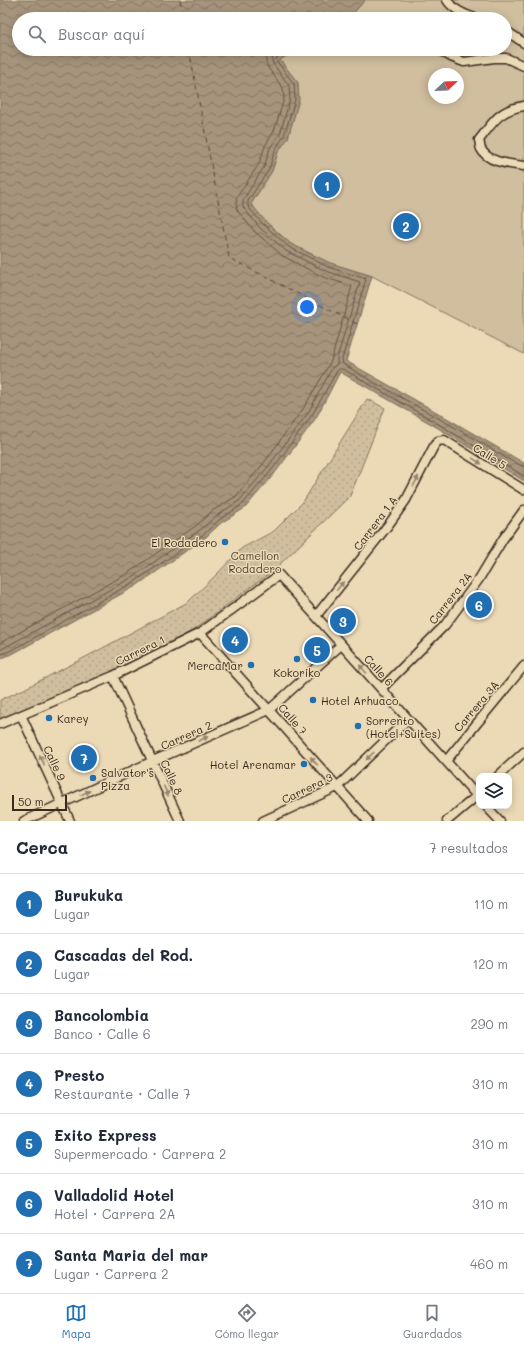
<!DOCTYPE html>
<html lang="es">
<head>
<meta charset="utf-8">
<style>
	body { margin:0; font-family:Mali,sans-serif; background:#f6f6f7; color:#1f2937 }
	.controls { position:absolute; right:12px; bottom:12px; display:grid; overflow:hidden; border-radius:8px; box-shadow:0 2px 10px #0003 }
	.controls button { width:36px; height:36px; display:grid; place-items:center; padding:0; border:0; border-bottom:1px solid #e0e1e3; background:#fff; color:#1f2937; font:20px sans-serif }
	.compass { position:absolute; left:428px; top:68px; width:36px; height:36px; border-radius:50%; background:#fff; box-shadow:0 2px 10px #0003; rotate:67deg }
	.scale { position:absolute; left:12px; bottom:10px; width:55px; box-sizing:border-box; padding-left:4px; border:2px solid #3b2a1e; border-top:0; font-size:11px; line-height:14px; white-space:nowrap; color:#3b2a1e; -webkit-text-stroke:3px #ecdab7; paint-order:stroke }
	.you { position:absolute; left:307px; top:307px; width:14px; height:14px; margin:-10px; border:3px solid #fff; border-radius:50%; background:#1a73e8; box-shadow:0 0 0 6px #1a73e833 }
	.badge { display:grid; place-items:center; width:26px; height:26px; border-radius:50%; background:#1f6fb2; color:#fff; font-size:13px; font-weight:700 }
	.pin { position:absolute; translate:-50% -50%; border:2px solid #fff; box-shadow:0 1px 4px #0006 }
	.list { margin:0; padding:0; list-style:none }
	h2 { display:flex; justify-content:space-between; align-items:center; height:52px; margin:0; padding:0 16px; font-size:17px }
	h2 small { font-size:13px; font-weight:400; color:#747a83 }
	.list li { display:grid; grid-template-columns:26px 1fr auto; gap:12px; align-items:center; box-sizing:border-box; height:60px; padding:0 16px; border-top:1px solid #e0e1e3 }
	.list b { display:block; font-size:15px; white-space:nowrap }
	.list p { margin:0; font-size:13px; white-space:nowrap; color:#747a83 }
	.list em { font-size:13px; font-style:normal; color:#747a83 }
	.icon { flex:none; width:22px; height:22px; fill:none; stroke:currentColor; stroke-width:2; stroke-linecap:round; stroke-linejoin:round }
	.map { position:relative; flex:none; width:524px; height:821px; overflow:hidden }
	.search { position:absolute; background:#fff; box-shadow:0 2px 10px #0003; left:12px; right:12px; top:12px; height:44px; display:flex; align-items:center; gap:10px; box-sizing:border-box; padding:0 14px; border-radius:22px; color:#747a83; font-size:15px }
	.sheet { height:472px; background:#fff }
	nav { display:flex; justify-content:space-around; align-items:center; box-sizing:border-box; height:56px; border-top:1px solid #e0e1e3; background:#fff; font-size:11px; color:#747a83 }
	nav a { display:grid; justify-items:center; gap:2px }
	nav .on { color:#1f6fb2 }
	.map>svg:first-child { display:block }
	.green { fill:#d0be9e; stroke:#86745e; fill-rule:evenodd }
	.park { fill:url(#park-dots); stroke:#86745e }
	.water { fill:url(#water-waves); stroke:#7b6a56 }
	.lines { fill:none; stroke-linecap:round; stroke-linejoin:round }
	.shore { stroke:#665443; stroke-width:1 }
	.ferry { stroke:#564435; stroke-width:1; stroke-dasharray:5 4; stroke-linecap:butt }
	.minor-casing { stroke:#3b2a1e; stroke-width:11 }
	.minor { stroke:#ecdab7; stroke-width:8 }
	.oneway { fill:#94826a }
	.poi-dot { fill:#1f6fb2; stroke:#ecdab7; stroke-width:1.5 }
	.labels { text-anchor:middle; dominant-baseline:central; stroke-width:3; stroke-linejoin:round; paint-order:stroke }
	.street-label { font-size:11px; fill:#3b2a1e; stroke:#ecdab7 }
	.poi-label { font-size:11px; fill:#3b2a1e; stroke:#ecdab7; text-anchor:start }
	.park-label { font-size:11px; fill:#514031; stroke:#ecdab7 }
</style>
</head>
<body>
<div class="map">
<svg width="524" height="821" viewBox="0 0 524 821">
	<defs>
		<pattern id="park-dots" width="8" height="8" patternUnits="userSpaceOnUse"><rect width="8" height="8" fill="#d0be9e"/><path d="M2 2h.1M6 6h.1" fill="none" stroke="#b4a388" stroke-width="1.8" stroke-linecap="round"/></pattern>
		<pattern id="water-waves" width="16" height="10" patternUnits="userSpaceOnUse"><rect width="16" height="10" fill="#a6947b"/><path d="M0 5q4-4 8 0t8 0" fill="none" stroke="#887964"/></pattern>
	</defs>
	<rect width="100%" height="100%" fill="#ecdab7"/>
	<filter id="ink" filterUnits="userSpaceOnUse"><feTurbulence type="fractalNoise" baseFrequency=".025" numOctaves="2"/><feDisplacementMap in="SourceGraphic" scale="8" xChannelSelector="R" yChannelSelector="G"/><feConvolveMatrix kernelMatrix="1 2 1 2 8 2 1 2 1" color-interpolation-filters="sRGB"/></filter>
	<g filter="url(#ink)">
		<path class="green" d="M365 0H524V354L372 276 330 263 291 244 266 222 251 204 272 171 278 152 288 138 298 83 280 60 297 49H505V19H348ZM434 74H458V98H434Z"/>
		<path class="park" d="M367 399 385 408 350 496 274 570 192 631 113 673 0 719V700L24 689 101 649 188 602 217 574 242 548 274 531 303 502Z"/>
		<path class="water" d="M0 0H365L348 19H19V49H297L280 60 298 83 299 100 288 138 278 152 272 171 251 204 266 222 291 244 330 263 372 276 346 361 440 414 524 463V481L433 425 340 372 316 418 275 473 245 508 221 523 206 537 136 586 16 652 0 659Z"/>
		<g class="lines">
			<path class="shore" d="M289 49 278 56 276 60 294 84 295 100 284 136 275 150 269 169 248 201V207L263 224 289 247 328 267 366 279 342 359 343 364C384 389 427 411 468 435 479 441 514 465 524 466
				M0 643 128 573 197 525 212 511 235 497 263 464 303 409 323 375 331 361 352 286 323 277 283 256 255 232 237 210 236 203 237 197 259 164 265 146 274 131 284 99 283 88 269 69 266 63V56L270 49
				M0 650 131 578 200 530 216 516 239 501 267 468 308 413 332 368 337 364V358L360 282 326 271 286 251 260 228 243 207V200L264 167 270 148 280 134 290 99 289 86 272 62 273 54 280 49
				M0 655 14 649 134 582 204 534 219 520 242 505 271 471 312 415 337 371 339 369H343L435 422 524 476"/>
			<path class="ferry" d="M180 0 184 19
				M189 49 229 258 357 324"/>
			<defs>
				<path id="minor" d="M447 0C453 10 468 16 479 19
					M505 30 524 43
					M438 49 451 57 464 62 494 58H506L524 66
					M524 106C499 110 494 121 479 140 480 143 480 147 481 149 488 163 511 164 524 166
					M316 616 389 524 406 500 434 446 438 441 444 440 524 490
					M200 633 368 821
					M113 676 180 821
					M381 689 445 625 479 579 503 539 524 510
					M21 715 70 821
					M0 724 113 676 200 633 279 575 479 798
					M446 761 524 666
					M498 776 524 752
					M486 806 500 821
					M24 821 153 761 269 710 341 645
					M263 821 337 787 408 719
					M447 821 479 794"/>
			</defs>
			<use href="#minor" class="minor-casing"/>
			<use href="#minor" class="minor"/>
		</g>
		<defs><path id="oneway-solid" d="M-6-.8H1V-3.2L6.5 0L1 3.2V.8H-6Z"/></defs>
		<g class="oneway">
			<use href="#oneway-solid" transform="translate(477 461) rotate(32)"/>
			<use href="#oneway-solid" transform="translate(416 481) rotate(-63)"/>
			<use href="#oneway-solid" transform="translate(340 586) rotate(-51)"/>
			<use href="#oneway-solid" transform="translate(363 669) rotate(-132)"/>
			<use href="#oneway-solid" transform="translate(203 739) rotate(-24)"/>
			<use href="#oneway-solid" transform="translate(370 756) rotate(136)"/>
			<use href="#oneway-solid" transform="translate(42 760) rotate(-115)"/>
			<use href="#oneway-solid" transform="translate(314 761) rotate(-131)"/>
			<use href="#oneway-solid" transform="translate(166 791) rotate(65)"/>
			<use href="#oneway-solid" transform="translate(85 793) rotate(-25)"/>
		</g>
	</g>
	<g class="poi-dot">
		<circle cx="225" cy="542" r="4"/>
		<circle cx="297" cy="659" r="4"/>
		<circle cx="251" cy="665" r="4"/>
		<circle cx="313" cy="700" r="4"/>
		<circle cx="49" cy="718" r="4"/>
		<circle cx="358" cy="726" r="4"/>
		<circle cx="304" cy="764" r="4"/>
		<circle cx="93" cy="778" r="4"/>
	</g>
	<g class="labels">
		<g class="street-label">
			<text transform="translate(490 456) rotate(32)">Calle 5</text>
			<text transform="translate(375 523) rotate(-53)">Carrera 1 A</text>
			<text transform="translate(450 598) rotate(-52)">Carrera 2A</text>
			<text transform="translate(140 650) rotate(-26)">Carrera 1</text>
			<text transform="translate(379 670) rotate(48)">Calle 6</text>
			<text transform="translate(476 706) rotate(-50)">Carrera 3A</text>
			<text transform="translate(293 719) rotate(49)">Calle 7</text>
			<text transform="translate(186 735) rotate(-24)">Carrera 2</text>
			<text transform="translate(55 763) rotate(65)">Calle 9</text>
			<text transform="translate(172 777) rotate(65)">Calle 8</text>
			<text transform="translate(307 788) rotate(-26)">Carrera 3</text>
		</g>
		<g class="poi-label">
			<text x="217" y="542" text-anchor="end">El Rodadero</text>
			<text x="243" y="665" text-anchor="end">MercaMar</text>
			<text x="297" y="672" text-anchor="middle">Kokoriko</text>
			<text x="321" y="700">Hotel Arhuaco</text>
			<text x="57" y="718">Karey</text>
			<text x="366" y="720">Sorrento<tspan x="366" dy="13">(Hotel+Suites)</tspan></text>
			<text x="296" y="764" text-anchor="end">Hotel Arenamar</text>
			<text x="101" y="772">Salvator's<tspan x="101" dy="13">Pizza</tspan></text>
		</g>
		<g class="park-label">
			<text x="255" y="555">Camellon<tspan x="255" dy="13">Rodadero</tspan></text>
		</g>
	</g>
</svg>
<div class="controls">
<button><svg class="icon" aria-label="layers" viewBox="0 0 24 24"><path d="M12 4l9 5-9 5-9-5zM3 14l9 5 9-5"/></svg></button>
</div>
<svg class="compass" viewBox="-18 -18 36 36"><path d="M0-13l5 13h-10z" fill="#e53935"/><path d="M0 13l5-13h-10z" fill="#747a83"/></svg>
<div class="scale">50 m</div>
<div class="you"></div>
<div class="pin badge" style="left:327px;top:185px">1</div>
<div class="pin badge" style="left:406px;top:226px">2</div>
<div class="pin badge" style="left:343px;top:621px">3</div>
<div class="pin badge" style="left:235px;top:640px">4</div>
<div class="pin badge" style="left:317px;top:650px">5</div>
<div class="pin badge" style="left:479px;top:605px">6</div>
<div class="pin badge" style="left:84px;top:758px">7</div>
<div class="search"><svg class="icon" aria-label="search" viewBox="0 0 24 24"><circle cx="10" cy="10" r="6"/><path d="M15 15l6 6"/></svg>Buscar aquí</div>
</div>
<section class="sheet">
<h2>Cerca<small>7 resultados</small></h2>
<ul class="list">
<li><span class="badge">1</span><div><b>Burukuka</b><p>Lugar</p></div><em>110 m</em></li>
<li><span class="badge">2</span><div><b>Cascadas del Rod.</b><p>Lugar</p></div><em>120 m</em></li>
<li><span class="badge">3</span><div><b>Bancolombia</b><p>Banco · Calle 6</p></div><em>290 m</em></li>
<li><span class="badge">4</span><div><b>Presto</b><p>Restaurante · Calle 7</p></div><em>310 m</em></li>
<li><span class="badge">5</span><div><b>Exito Express</b><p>Supermercado · Carrera 2</p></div><em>310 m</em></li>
<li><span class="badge">6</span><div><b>Valladolid Hotel</b><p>Hotel · Carrera 2A</p></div><em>310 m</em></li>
<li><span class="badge">7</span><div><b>Santa Maria del mar</b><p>Lugar · Carrera 2</p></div><em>460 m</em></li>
</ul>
</section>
<nav>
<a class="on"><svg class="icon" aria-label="map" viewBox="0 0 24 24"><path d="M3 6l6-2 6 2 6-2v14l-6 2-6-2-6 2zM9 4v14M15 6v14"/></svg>Mapa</a>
<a><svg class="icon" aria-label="directions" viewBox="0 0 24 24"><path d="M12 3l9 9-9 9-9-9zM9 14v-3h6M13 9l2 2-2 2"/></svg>Cómo llegar</a>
<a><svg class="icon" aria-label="saved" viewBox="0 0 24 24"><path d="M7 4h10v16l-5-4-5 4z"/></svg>Guardados</a>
</nav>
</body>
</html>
